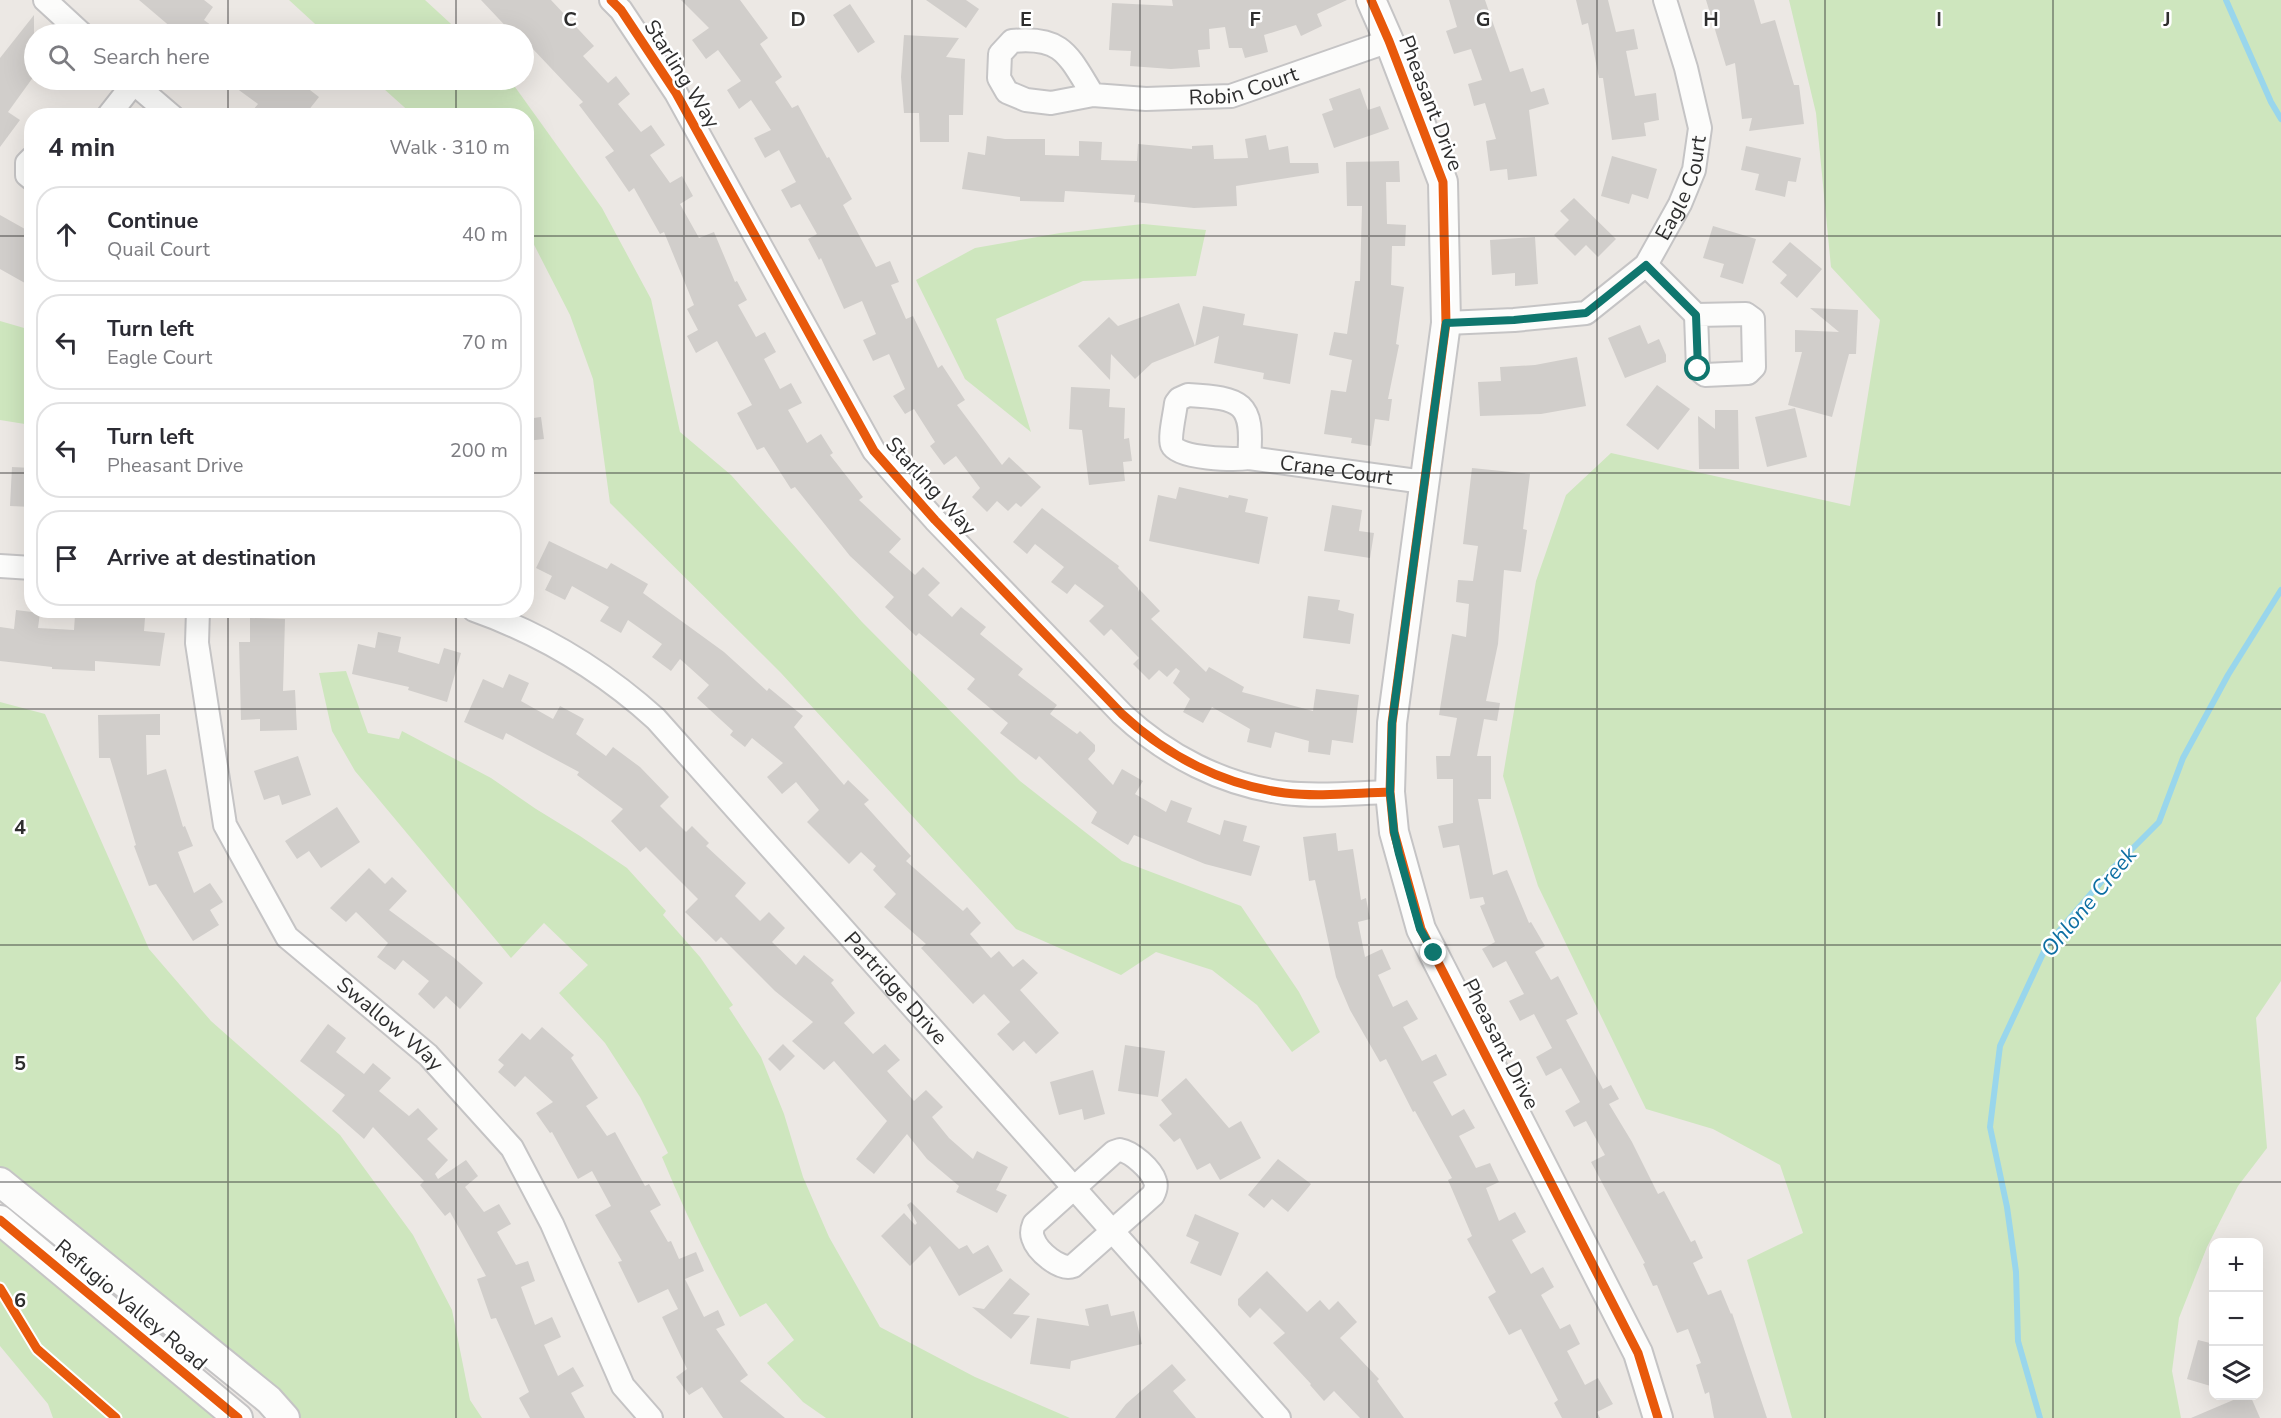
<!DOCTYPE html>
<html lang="en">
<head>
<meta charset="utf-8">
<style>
	body { margin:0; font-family:"Nunito Sans",sans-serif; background:#f7f7f7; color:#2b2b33 }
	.controls { position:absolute; right:18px; bottom:18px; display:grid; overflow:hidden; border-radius:12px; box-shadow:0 6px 24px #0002 }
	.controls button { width:54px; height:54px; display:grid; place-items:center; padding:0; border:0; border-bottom:2px solid #e1e1e2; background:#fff; color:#2b2b33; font:30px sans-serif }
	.stop { position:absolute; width:18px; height:18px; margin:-14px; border:4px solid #0f766e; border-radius:50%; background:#fff }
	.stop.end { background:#0f766e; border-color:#fff; box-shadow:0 2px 6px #0008 }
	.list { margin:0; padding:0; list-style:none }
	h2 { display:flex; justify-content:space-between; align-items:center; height:78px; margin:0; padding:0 24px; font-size:26px }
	h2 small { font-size:20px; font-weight:400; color:#7c7c81 }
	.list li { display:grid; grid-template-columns:39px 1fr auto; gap:18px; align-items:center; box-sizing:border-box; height:96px; margin:0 12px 12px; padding:0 12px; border:2px solid #e1e1e2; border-radius:24px }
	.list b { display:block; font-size:22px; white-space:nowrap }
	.list p { margin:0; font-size:20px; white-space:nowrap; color:#7c7c81 }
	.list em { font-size:20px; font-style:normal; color:#7c7c81 }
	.icon { flex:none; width:33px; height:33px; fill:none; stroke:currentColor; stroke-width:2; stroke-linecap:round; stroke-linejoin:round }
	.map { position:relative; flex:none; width:2281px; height:1418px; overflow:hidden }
	.search { position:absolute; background:#fff; box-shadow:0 6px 24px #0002; left:24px; top:24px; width:510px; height:66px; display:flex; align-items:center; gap:15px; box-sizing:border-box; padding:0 21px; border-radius:33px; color:#7c7c81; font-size:22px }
	.panel { position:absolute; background:#fff; box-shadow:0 6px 24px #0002; left:24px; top:108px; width:510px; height:510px; border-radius:24px }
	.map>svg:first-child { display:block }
	.green { fill:#cee6be }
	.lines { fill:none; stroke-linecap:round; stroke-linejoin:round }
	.stream { stroke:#99d6ec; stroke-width:6 }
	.building { fill:#d1cecb }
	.minor-casing { stroke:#c5c4c5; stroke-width:26 }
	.tertiary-casing { stroke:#c5c4c5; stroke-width:32 }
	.minor { stroke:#fcfcfb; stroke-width:22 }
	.tertiary { stroke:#fcfcfb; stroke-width:28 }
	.cycleway-casing { stroke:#fff; stroke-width:13 }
	.cycleway { stroke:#e8590c; stroke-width:9 }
	.route { stroke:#0f766e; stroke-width:8 }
	.grid { fill:none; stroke:#2e2e2e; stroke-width:1.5; stroke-opacity:0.55 }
	.labels { text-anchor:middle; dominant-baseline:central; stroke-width:5; stroke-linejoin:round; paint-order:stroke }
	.street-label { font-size:21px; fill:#2e2e2e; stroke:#fff }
	.water-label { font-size:22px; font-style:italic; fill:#0d6fa3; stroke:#fff }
	.grid-label { font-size:20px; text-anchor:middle; font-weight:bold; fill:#2e2e2e; stroke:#fff; stroke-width:5; stroke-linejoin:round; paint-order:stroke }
</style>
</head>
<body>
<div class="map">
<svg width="2281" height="1418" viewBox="0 0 2281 1418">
	<rect width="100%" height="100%" fill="#ece8e4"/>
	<path class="green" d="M289 0H425L462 34H326Z
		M1789 0H2281V981L2256 1018 2267 1148 2238 1186 2207 1247 2179 1318 2172 1371 2181 1418H1792L1747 1260 1803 1233 1780 1165 1713 1129 1646 1109 1538 886 1503 776 1536 581 1566 495 1611 453 1850 506 1880 320 1831 267 1816 113Z
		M374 80H510L602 208 651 299 680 432 731 475 862 622 1020 781 1122 861 1241 906 1299 992 1320 1032 1292 1052 1257 1005 1212 970 1156 952 1121 975 1016 929 781 673 610 503 593 379 570 315 527 231 526 116 413 115Z
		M1143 224 1206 230 1196 276 1083 281 996 319 1031 432 965 379 916 280 975 248 1060 233Z
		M0 321 31 330V425L0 420Z
		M346 671 368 733 399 739 402 731 491 778 536 809 580 836 627 868 666 911 663 915 700 957 733 1005 729 1008 761 1057 784 1114 803 1177 829 1237 880 1327 975 1377 1070 1418H826L803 1402 767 1363 794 1340 766 1303 740 1317C710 1265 685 1212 662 1157L668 1153 640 1097 605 1043 559 993 588 965 544 923 511 958 355 771 332 731 319 673Z
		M0 702 45 714 149 949 211 1021 340 1135 413 1235 452 1310 470 1400 482 1418H285L0 1182Z
		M0 1220 238 1418H53L48 1404 0 1346Z"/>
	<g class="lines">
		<path class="stream" d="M2226 0 2271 102 2281 119
			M2040 1418 2018 1341 2016 1272 2007 1207 1990 1127 2000 1046 2047 945 2113 868 2159 822 2183 758 2228 675 2281 590"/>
	</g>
	<path class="building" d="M139 0H204L213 7 204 20 223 34H179Z
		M481 0H551L594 46 583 56 608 83 616 76 630 94 618 104 641 132 651 125 665 145 650 155 670 183 682 176 693 196 680 204 699 238 714 232 735 282 737 281 747 300 738 305 756 337 765 332 776 352 764 359 780 389 791 383 802 403 788 410 807 443 821 434 833 453 830 455 863 497 859 500 901 539 889 552 915 575 923 567 940 583 928 595 952 617 961 607 986 627 980 634 1023 669 1018 675 1057 705 1050 714 1077 734 1080 731 1095 745V751L1088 759 1113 785 1122 769 1143 781 1135 794 1166 812 1171 800 1192 808 1187 822 1220 835 1224 820 1247 826 1243 841 1260 846 1251 876 1205 864 1134 835 1128 845 1091 823 1097 812 1039 756 1036 760 1000 733 1008 723 967 689 975 679 919 633 916 636 885 607 894 597 850 556 795 487 791 489 764 447 757 450 737 413 752 405 717 341 696 353 687 336 698 330 687 309 694 305 664 232 660 234 634 188 629 192 605 157 614 151 579 105 583 102 532 48 524 56V34H513Z
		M681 0H740L768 38 760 44 782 77 775 82 792 108 798 105 827 158 829 157 852 199 843 205 876 267 890 261 899 282 891 285 906 319 913 316 938 368 942 365 965 400 957 405 1002 465 1009 457 1041 487 1021 507 1016 503 1008 511 997 501 987 512 972 497 980 488 956 456 944 465 930 446 935 442 914 409 905 414 893 396 905 389 889 354 873 361 863 340 876 334 862 301 844 309 821 258 819 260 808 239 817 234 800 204 791 208 781 190 796 182 779 150 765 158 754 138 771 130 751 100 739 109 727 90 741 81 718 50 706 59 692 40 709 28Z
		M926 0H966L979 9 966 28Z
		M1172 0H1347L1317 14 1322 26 1301 36 1296 25 1264 35 1268 52 1245 58 1242 48H1229L1225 27 1209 29 1210 49 1198 50 1200 67 1171 69 1130 66 1131 51 1109 50 1112 3 1173 6Z
		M1449 0H1485L1510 72 1523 68 1531 92 1544 88 1549 104 1529 110 1537 176 1508 180 1507 169 1490 171 1486 141 1496 139 1485 103 1474 106 1468 84 1482 80 1471 49 1454 54 1446 31 1457 27Z
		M1576 0H1608L1616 32 1634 29 1638 49 1626 51 1635 96 1656 93 1659 120 1644 123 1646 136 1612 140 1603 78H1599L1588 23 1582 25Z
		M1706 0H1754L1761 24 1775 20 1794 85H1799L1804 124 1749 131 1752 118 1742 119 1735 63 1726 66Z
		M850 4 875 42 858 53 833 15Z
		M34 15V76L8 112 20 120 0 147V58Z
		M904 35 959 38 946 57 965 59 963 115H949V142H920L919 113H904L901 77Z
		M225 80H297L319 97 304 116H248L258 104Z
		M1360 88 1368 110 1380 106 1389 129 1334 148 1322 114 1333 110 1329 99Z
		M1266 135 1269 150 1288 146 1290 163H1318L1319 173 1236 186 1237 206 1194 208 1134 202 1135 195 1065 191 1064 202 1020 201V197L962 189 968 152 985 155 987 136 1005 139H1045V155L1079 156V141L1102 142 1101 160 1137 161 1138 144 1192 149V146L1213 145 1214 159 1248 158 1245 139Z
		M1746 146 1801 158 1796 182 1788 181 1785 197 1755 190 1759 174 1741 170Z
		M1612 156 1657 169 1648 199 1632 194 1629 204 1601 196Z
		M1399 161 1400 182H1386L1387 224 1406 225 1405 246H1392L1391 285 1404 287 1396 344 1399 345 1388 399H1392L1389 421 1375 419 1371 446 1351 443 1352 438 1324 434 1331 390 1346 392 1352 360 1329 355 1334 332 1347 334 1355 281H1360L1362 206H1347L1346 162Z
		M1574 198 1616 239 1598 257 1586 245 1575 256 1554 235 1569 220 1560 211Z
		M0 215 32 233V287L0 269Z
		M1713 226 1756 239 1743 284 1720 277 1724 264 1703 258Z
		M1535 237 1538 284 1515 286V273L1492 275 1490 240Z
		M1790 242 1822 269 1797 298 1780 283 1787 275 1772 262Z
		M1179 303 1195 346 1152 363 1135 379 1111 354 1110 380 1078 346 1109 317 1118 326Z
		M1203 306 1245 314 1243 325 1298 334 1290 384 1263 379 1264 373 1214 363 1219 336 1195 346Z
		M1810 308 1858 310 1856 354H1849L1832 417 1788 405 1802 352H1795V330L1839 332Z
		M1640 325 1648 344 1659 339 1666 355V362L1625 378 1608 338Z
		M1577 357 1586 406 1541 414 1480 416 1478 382 1501 381 1500 367 1535 365Z
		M1657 385 1690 409 1658 450 1626 425Z
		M1071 387 1110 389 1109 407 1125 408 1124 439 1129 438 1132 461 1123 462 1125 481 1089 485 1082 430 1069 429Z
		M1795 408 1807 457 1767 467 1755 417Z
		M1715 410H1738L1739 469H1699L1698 416 1715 429Z
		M541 417 544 439 526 441V419Z
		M12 467 32 468V507L10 506Z
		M1472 468 1530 474 1523 529 1527 530 1521 572 1504 570 1498 644 1486 701 1500 703 1497 721 1484 719 1477 756H1491V799H1478L1493 875 1507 870 1529 923 1531 922 1545 946 1535 952 1551 980 1558 976 1578 1014 1566 1020 1603 1089 1611 1085 1619 1099 1609 1104 1632 1142 1658 1194 1664 1191 1691 1242 1695 1240 1703 1258 1693 1263 1708 1295 1721 1290 1731 1314 1732 1313 1767 1418H1714L1709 1392 1705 1394 1696 1365 1701 1363 1688 1329 1677 1333 1657 1285 1653 1286 1643 1264 1645 1263 1591 1162 1605 1155 1586 1121 1574 1127 1565 1111 1580 1102 1561 1068 1546 1076 1536 1057 1552 1048 1534 1014 1520 1021 1509 1001 1524 994 1506 961 1493 968 1482 949 1495 942 1480 906 1485 904 1483 897 1470 899 1459 845 1443 848 1438 826 1453 823V779H1437L1436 756H1450L1457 718 1439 715 1452 634 1466 637 1469 604 1456 602 1458 580 1473 581 1478 546 1463 544Z
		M1179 487 1228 498 1229 495 1248 499 1245 512 1268 517 1259 564 1149 541 1158 495 1176 499Z
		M1332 505 1362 510 1359 531 1374 533 1370 558 1324 551Z
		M1042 508 1119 566 1118 568 1138 588V592L1139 589 1160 611 1151 619 1206 672 1209 667 1244 687 1242 692 1313 711 1316 689 1359 695 1353 743 1332 740 1330 755 1308 752 1309 741 1275 732 1271 748 1247 742 1250 729 1212 707 1203 723 1183 712 1190 699 1173 683 1180 671 1176 668 1167 677 1159 670 1149 680 1133 664 1139 658 1111 629 1104 636 1089 621 1104 606 1075 584 1067 594 1051 582 1064 567 1035 544 1027 554 1013 542Z
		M549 541 607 569 611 563 648 584 643 593 724 652 767 691 769 688 803 716 794 727 844 785 848 780 869 800 864 804 911 856 906 861 963 911 967 907 981 923 970 934 991 958 999 951 1013 967 1023 959 1038 973 1020 990 1059 1033 1036 1054 1024 1041 1013 1051 997 1034 1010 1022 984 994 973 1004 921 948 926 944 884 907 896 894 873 870 876 866 861 852 849 864 807 822 819 810 796 782 782 794 767 777 783 763 752 738 745 747 730 735 733 731 697 698 709 685 680 659 671 671 652 657 662 644 628 620 621 633 600 621 609 607 572 586 565 600 545 590 552 576 536 568Z
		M1308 596 1340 600 1338 610 1354 614 1350 644 1303 638Z
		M16 610 40 613 38 628 74 630 75 615 145 618 144 631 165 633 160 666 95 661V671L52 669V667L0 661V627L14 629Z
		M250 618 285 619 283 691 295 690 297 730 260 731V719L241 720 239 642H250Z
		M378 632 401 637 398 652 439 664 444 648 461 653 447 702 408 690 409 687 352 674 358 644 375 648Z
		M509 674 529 683 521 701 553 719 560 706 584 719 576 734 606 756 613 747 640 767 669 797 660 806 686 832 692 826 709 843 706 846 746 883 735 896 760 921 769 912 785 928 772 942 796 965 804 955 834 980 831 983 855 1013 844 1023 873 1054 885 1044 900 1060 887 1071 914 1101 926 1090 943 1107 932 1117 949 1138 973 1159 977 1151 1008 1167 996 1190 1007 1195 997 1213 956 1192 959 1186 927 1159 907 1134 874 1174 856 1159 887 1121 834 1061 824 1070 792 1041 813 1022 775 991 721 937 716 942 685 912 698 899 646 847 640 852 611 821 623 809 577 775 579 772 506 733 503 740 464 722 483 679 503 688Z
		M160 714V735H146L147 775 166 769 183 827 185 826 193 846 178 852 194 893 210 883 223 902 210 910 219 925 193 941 156 884 149 886 134 846 136 845 110 758H99L98 715Z
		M298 756 311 795 282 805 279 795 264 800 254 771Z
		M337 807 360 842 321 868 309 851 297 859 285 841Z
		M1336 833 1338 851 1353 849 1361 900 1366 898 1370 919 1358 922 1365 957 1382 949 1391 969 1378 975 1393 1007 1407 1000 1418 1019 1403 1027 1422 1061 1436 1054 1447 1075 1433 1082 1452 1116 1464 1109 1475 1128 1459 1136 1476 1168 1490 1163 1499 1182 1486 1188 1499 1221 1515 1212 1526 1232 1512 1240 1531 1274 1543 1267 1554 1287 1541 1295 1560 1329 1570 1324 1580 1344 1567 1351 1585 1385 1598 1378 1613 1404 1597 1412 1600 1418H1562L1554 1403 1558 1400 1521 1329 1509 1335 1488 1297 1496 1292 1467 1239 1472 1236 1448 1180 1452 1178 1415 1111 1413 1112 1386 1059 1380 1062 1350 1010 1336 977 1315 880 1309 881 1303 837Z
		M369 868 385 884 392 877 407 891 389 910 453 957 483 983 460 1009 446 996 434 1009 418 994 429 981 403 960 395 970 377 957 388 943 356 912 346 922 330 908Z
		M328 1024 346 1038 336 1052 364 1074 373 1063 391 1078 379 1091 409 1116 418 1108 438 1129 427 1139 448 1160 435 1174 438 1179 466 1160 478 1176 465 1187 484 1212 499 1204 511 1224 497 1232 516 1265 528 1261 535 1281 521 1287 535 1325 552 1317 561 1337 544 1345 558 1376 573 1367 584 1386 571 1393 585 1418H530L519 1398 529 1392 496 1318 491 1319 477 1279 486 1276 450 1212 445 1216 420 1185 424 1181 373 1127 364 1139 332 1111 345 1095 300 1061Z
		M542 1027 574 1055 571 1058 598 1098 586 1106 607 1136 615 1132 645 1186 649 1184 661 1205 650 1211 668 1242 671 1241 679 1259 696 1252 704 1271 685 1279 704 1317 718 1310 725 1325 716 1329 748 1375 740 1381 785 1418H723L702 1387 689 1395 676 1377 687 1369 662 1317 678 1309 668 1289 638 1303 618 1262 622 1261 595 1215 611 1206 592 1171 578 1179 552 1132 550 1133 536 1113 553 1102 525 1076 515 1087 498 1072 504 1065 498 1060 522 1033 530 1040Z
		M783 1044 795 1056 780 1071 768 1059Z
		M1125 1045 1165 1051 1158 1097 1118 1091Z
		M1093 1070 1105 1114 1084 1120 1082 1109 1059 1115 1050 1082Z
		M1186 1078 1229 1128 1241 1121 1261 1158 1220 1180 1210 1163 1197 1170 1180 1138 1174 1142 1159 1125 1172 1114 1161 1100Z
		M1278 1159 1311 1184 1288 1212 1272 1199 1264 1208 1248 1195Z
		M911 1202 959 1249 967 1245 973 1254 988 1245 1003 1271 959 1296 930 1246 910 1266 881 1236 904 1213 915 1225 917 1223 907 1205Z
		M1195 1214 1239 1233 1221 1276 1190 1263 1199 1242 1186 1236Z
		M1267 1271 1307 1312 1320 1300 1329 1310 1338 1301 1357 1322 1340 1338 1379 1379 1377 1381 1404 1418H1360L1334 1391 1324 1401 1310 1385 1311 1384 1273 1343 1285 1333 1260 1308 1250 1318 1238 1305V1299Z
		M1010 1278 1030 1294 1013 1314 1030 1316 1011 1339 972 1307 984 1309Z
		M1108 1304 1111 1316 1134 1311 1142 1344 1071 1361 1070 1369 1030 1364 1037 1318 1089 1326 1085 1309Z
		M2198 1340 2214 1344V1387L2187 1379Z
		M1172 1364 1186 1380 1173 1391 1196 1418H1115L1126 1404Z
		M2245 1395H2250L2260 1418H2191Z"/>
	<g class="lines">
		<defs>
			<g id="minor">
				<path d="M45 0 82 34"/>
				<path d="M611 0 621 10 676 93 874 451 935 520 1122 714C1167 756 1223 785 1285 793 1319 797 1355 793 1390 792"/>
				<path d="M130 80 172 116"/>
				<path id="s1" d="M1093 95C1068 55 1063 36 1012 41L1000 54 999 78 1007 92 1026 100 1051 103 1093 95 1146 99 1231 96 1389 41"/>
				<path d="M108 116 134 83"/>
				<path d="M32 158 27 163V175L32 179"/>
				<path d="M1646 265 1696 315"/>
				<path d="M1746 314 1753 319 1754 367 1748 373 1705 375 1698 369 1696 315Z"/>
				<path id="s2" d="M1446 323 1514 320 1586 313 1646 265 1680 204 1694 170 1700 128 1686 68 1665 0"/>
				<path d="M1188 395C1242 398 1254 402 1249 458 1235 460 1178 459 1172 445 1169 437 1175 413 1176 403L1179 399Z"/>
				<path id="s3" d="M1249 458 1424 482"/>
				<path d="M0 566 32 568"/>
				<path id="s4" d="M198 610 197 643 225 825 287 937 428 1055 512 1148 552 1224 623 1386 651 1418"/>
				<path id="s5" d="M474 610C542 634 603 671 656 719L1279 1418"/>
				<path d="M1120 1150C1132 1152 1151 1169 1155 1181 1157 1186 1155 1191 1153 1195L1073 1266C1060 1271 1037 1251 1033 1238 1031 1233 1032 1229 1034 1224L1114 1152Z"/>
			</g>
			<path id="tertiary" d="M1371 0 1389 41 1443 182 1446 323 1392 723 1390 792 1394 832 1421 929 1638 1353 1658 1418
				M0 1182 269 1400 285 1418
				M0 1220 238 1418"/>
		</defs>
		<use href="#minor" class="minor-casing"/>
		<use href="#tertiary" class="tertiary-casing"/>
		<use href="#minor" class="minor"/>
		<use href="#tertiary" class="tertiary"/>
		<defs>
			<path id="cycleway" d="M611 0 621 10 676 93 874 451 935 520 1122 714C1167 756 1223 785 1285 793 1319 797 1355 793 1390 792
				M1371 0 1389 41 1443 182 1446 323 1392 723 1390 792 1394 832 1421 929 1638 1353 1658 1418
				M0 1220 238 1418
				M0 1288 37 1349 116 1418"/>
		</defs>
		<use href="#cycleway" class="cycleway-casing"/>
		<use href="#cycleway" class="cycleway"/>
	</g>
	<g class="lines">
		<path class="route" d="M1434 953 1420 929 1399 854 1394 832 1390 792 1392 723 1446 323 1514 320 1586 313 1646 265 1696 315 1698 369"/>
	</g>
	<path class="grid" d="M228 0V34M456 0V34M684 0V1418M912 0V1418M1140 0V1418M1369 0V1418M1597 0V1418M1825 0V1418M2053 0V1418M228 80V116M456 80V116M0 236H32M526 236H2281M0 473H32M526 473H2281M228 610V1418M456 610V1418M0 709H2281M0 945H2281M0 1182H2281"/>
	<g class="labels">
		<g class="street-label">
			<text transform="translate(682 74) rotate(58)">Starling Way</text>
			<text stroke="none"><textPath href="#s1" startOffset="405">Robin Court</textPath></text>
			<text transform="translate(1431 103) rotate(69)">Pheasant Drive</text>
			<text stroke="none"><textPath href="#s2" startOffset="303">Eagle Court</textPath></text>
			<text stroke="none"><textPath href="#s3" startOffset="88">Crane Court</textPath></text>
			<text transform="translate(931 486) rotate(48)">Starling Way</text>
			<text stroke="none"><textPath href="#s5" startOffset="574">Partridge Drive</textPath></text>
			<text stroke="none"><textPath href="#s4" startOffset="480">Swallow Way</textPath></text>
			<text transform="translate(1501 1044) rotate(63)">Pheasant Drive</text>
			<text transform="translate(131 1305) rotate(40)">Refugio Valley Road</text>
		</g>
		<g class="water-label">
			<text transform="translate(2089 902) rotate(-50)">Ohlone Creek</text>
		</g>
	</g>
	<g class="grid-label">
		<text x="570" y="26">C</text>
		<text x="798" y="26">D</text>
		<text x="1026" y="26">E</text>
		<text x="1255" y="26">F</text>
		<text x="1483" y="26">G</text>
		<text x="1711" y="26">H</text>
		<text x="1939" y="26">I</text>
		<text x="2167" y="26">J</text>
		<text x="20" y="834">4</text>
		<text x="20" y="1070">5</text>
		<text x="20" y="1307">6</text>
	</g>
</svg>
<div class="controls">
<button>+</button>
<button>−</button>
<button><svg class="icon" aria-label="layers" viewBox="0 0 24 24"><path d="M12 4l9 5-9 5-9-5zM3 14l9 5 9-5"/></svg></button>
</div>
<div class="stop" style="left:1698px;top:369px"></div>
<div class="stop end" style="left:1434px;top:953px"></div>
<div class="search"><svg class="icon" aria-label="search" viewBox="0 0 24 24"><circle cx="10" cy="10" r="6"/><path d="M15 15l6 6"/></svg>Search here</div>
<section class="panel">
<h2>4 min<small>Walk · 310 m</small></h2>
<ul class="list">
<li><svg class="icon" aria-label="ahead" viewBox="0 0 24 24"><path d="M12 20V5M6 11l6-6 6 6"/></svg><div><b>Continue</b><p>Quail Court</p></div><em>40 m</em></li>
<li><svg class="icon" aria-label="left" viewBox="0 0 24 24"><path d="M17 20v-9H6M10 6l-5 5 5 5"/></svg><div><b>Turn left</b><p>Eagle Court</p></div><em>70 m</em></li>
<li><svg class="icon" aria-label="left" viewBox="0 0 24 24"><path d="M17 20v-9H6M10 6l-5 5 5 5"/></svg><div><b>Turn left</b><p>Pheasant Drive</p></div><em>200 m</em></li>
<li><svg class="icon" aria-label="arrive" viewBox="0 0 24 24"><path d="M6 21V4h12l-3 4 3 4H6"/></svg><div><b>Arrive at destination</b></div></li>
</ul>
</section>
</div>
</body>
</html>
